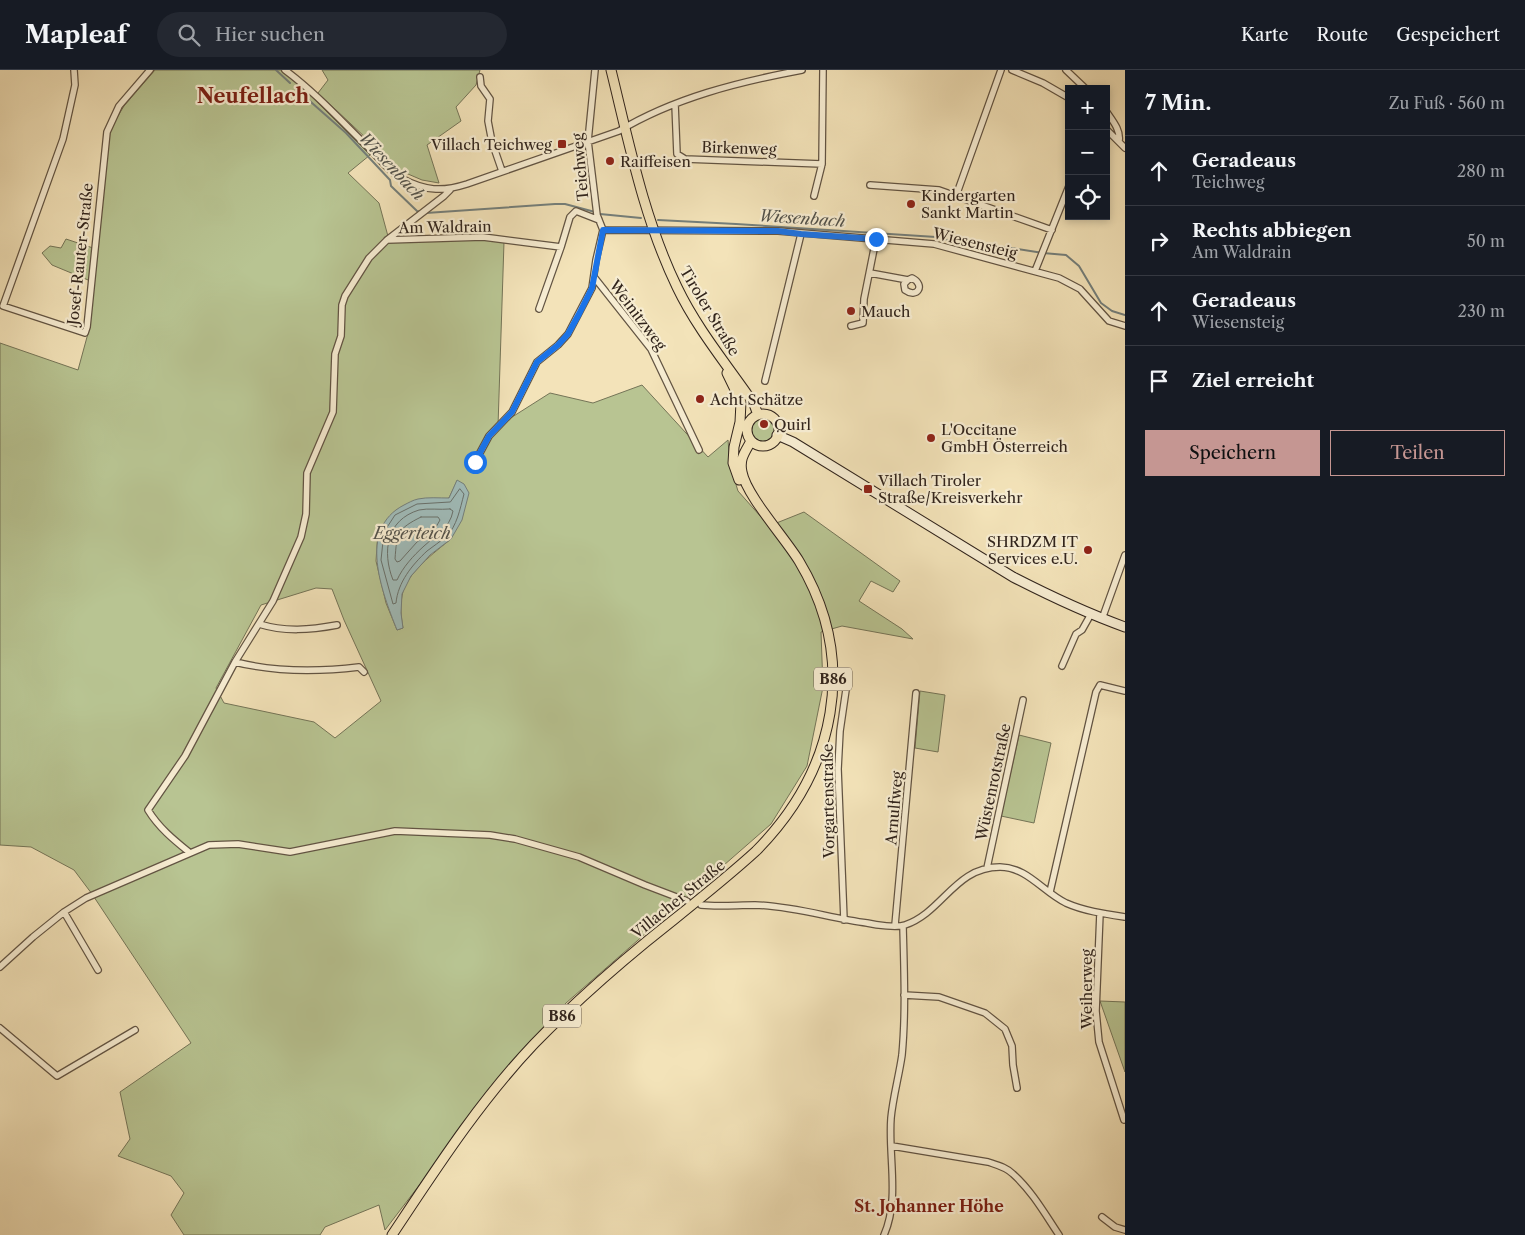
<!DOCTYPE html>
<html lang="de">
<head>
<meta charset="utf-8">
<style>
	body { margin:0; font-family:"Libre Caslon Text",serif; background:#242831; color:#f1f3f6 }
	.controls { position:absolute; right:15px; top:15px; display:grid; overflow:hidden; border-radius:0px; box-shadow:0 2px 8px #0003 }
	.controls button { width:45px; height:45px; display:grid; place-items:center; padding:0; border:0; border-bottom:1px solid #363941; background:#171b24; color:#f1f3f6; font:25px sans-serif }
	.stop { position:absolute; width:15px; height:15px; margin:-11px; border:4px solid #1a73e8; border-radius:50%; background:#fff }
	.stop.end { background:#1a73e8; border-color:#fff; box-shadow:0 1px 5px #0008 }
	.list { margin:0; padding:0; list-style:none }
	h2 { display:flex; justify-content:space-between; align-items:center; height:65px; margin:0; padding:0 20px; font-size:21px }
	h2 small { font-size:16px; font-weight:400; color:#9ea1a6 }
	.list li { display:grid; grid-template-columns:32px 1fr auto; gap:15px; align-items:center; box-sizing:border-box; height:70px; padding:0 20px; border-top:1px solid #363941 }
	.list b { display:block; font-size:19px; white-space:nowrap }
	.list p { margin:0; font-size:16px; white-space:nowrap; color:#9ea1a6 }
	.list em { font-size:16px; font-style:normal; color:#9ea1a6 }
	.actions { display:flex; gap:10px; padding:15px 20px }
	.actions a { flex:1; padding:11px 0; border:1px solid #c59692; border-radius:0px; text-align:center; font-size:18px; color:#c59692 }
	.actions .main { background:#c59692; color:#111 }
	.icon { flex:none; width:28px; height:28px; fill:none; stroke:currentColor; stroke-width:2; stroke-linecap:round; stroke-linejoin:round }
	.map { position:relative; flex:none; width:1125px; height:1165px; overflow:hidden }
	header { display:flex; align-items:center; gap:30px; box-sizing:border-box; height:70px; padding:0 25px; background:#171b24; border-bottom:1px solid #363941 }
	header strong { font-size:24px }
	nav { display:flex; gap:28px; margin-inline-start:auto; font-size:18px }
	.search { width:350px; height:45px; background:#242831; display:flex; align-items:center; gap:12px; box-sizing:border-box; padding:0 18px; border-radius:28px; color:#9ea1a6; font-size:19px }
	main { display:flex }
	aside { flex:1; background:#171b24 }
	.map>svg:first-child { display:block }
	.green { fill:#b8c492; stroke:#747457; fill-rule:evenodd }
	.water { fill:#a0bcba; stroke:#747f7b }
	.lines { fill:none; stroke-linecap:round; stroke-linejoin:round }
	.shore { stroke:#68706b; stroke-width:1 }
	.stream { stroke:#747f7b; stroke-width:2 }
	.minor-casing { stroke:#625443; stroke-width:8 }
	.secondary-casing { stroke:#31241c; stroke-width:11 }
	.primary-casing { stroke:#31241c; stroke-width:11 }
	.minor { stroke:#f7edd2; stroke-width:5.5 }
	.secondary { stroke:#f7edd2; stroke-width:9 }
	.primary { stroke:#f3e3b9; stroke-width:9 }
	.route { stroke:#1a73e8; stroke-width:6 }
	.poi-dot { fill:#8f2418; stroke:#f7edd2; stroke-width:2 }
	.labels { text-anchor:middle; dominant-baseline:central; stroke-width:4.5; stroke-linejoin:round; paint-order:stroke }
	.shield { fill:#f7edd2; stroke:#6c6053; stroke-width:1 }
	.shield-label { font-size:14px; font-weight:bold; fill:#31241c }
	.poi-label { font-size:15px; fill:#31241c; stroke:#f7edd2; text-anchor:start }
	.street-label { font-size:15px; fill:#31241c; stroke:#f7edd2 }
	.water-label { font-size:16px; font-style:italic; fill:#52524b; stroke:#f7edd2 }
	.neighbourhood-label { font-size:16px; font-weight:bold; fill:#7a1f14; stroke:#f7edd2 }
	.district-label { font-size:20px; font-weight:bold; fill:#7a1f14; stroke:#f7edd2 }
</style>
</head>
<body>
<header>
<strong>Mapleaf</strong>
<div class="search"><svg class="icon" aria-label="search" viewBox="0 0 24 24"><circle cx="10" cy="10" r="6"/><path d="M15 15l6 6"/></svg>Hier suchen</div>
<nav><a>Karte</a><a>Route</a><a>Gespeichert</a></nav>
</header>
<main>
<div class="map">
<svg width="1125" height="1165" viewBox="0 0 1125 1165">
	<rect width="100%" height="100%" fill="#f3e3b9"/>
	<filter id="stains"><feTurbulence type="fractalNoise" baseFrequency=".004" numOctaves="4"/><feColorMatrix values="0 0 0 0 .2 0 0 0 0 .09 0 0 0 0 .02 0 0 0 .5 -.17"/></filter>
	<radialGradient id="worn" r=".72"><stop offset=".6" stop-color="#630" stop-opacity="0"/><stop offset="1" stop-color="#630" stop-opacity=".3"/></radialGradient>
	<path class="green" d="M155 0H282L299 14 370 85 348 103 379 133 389 170 483 168 504 172 498 356 550 323 593 333 642 315 708 387 728 370 730 395 738 421 769 456 804 442 900 511 893 522 871 511 859 531 902 559 913 569 842 556 821 562 823 617 807 696 771 754 566 933 524 978 385 1160 379 1135 325 1157 320 1165H184L171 1145 184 1123 171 1106 118 1086 130 1069 120 1022 191 973 92 824 74 800 31 777 0 775V273L78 300 90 256 93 212 52 195 42 183 50 176 61 178 66 169 96 179 108 62 124 36ZM457 411 451 469C435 482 405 504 402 526 400 537 401 547 403 558L397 560 386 533 376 491 378 461 449 428ZM316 518 332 519 344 550 381 631 335 668 314 652 224 633 216 618 261 535Z
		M322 0H480L476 15 456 37 461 51 427 75 439 113 422 110 401 101 318 23 328 10Z
		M750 360a13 13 0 1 1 26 0a13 13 0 1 1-26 0Z
		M920 621 945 625 938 682 915 678Z
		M1019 665 1051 673 1034 753 1001 746Z
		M1100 931 1125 932V1002Z"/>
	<path class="water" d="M457 410 464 414 469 423 462 450 451 469 430 485 411 506 402 524 401 543 403 558 397 560C382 522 357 459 404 435 408 433 413 430 418 429 427 427 439 428 449 428Z"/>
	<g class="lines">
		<path class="shore" d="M460 419 464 424C460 439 457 456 446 467 440 472 433 476 427 481 412 495 398 512 396 533L393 534 381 490 384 462 395 445 417 434 450 432Z
			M450 439 453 441C450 458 435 466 424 476 413 486 403 497 397 510H393C382 482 386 450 419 440 428 438 440 440 450 439Z
			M421 447H438L440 450 436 457 417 472 400 491 397 492 395 489C397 463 397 459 421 447Z"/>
		<path class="stream" d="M276 0 290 13
			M295 18 346 63 390 110 391 116 417 141 421 142
			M426 143 555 134H565L595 142
			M600 144 641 148
			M658 150 736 154 936 167 971 176 1005 177 1043 183 1066 185 1079 196 1101 233 1112 241 1125 245"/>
		<defs>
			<path id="minor" d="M74 0 75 15 63 69 3 236 85 263 87 257 107 62 119 36 150 0
				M285 0C316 23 342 52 370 79 379 88 389 102 401 108 425 121 442 122 467 114L619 61C674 28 738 12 802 0
				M1012 0 1043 13 1069 28
				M1066 0 1086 19
				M480 7 481 16 490 29 488 51 492 72 502 101
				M675 34 677 84 685 89 822 94 823 0
				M1106 41C1112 50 1121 60 1119 71
				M1106 59 1125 78
				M870 115 939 120 1052 160
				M814 126 822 94
				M956 126 1001 0
				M603 160 778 161 934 174 1059 208 1080 219 1109 251 1125 256
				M387 170 483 167 561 177 570 147 576 141 599 150
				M1035 201 1069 116
				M870 203 908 210 912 208C926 215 917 229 905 220L904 214 908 210
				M594 207 651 279 699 380
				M539 239 561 177
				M851 256 863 253 864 229 876 169
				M765 311 801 164
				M475 392 489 366 512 342 537 292 558 275 568 264 592 218 596 190 603 160 597 145 588 71 595 0
				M1102 549 1125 485
				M259 554C285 562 310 560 337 555
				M235 592C275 602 318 602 359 597L364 602
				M1062 596 1076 564 1082 560 1091 544
				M190 783C174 770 159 758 148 740L185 686 235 592 273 531 301 467 306 444 307 403 333 342 335 284 341 266 342 235 345 226 369 188 387 170 444 126 450 120
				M987 798 1023 630
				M1050 822 1096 622 1100 615 1125 621
				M701 835C719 837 737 835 755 835 792 836 830 848 867 853 876 855 897 858 905 855 943 842 955 797 1000 797 1027 797 1043 822 1066 833 1084 841 1105 844 1125 847
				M64 842 98 900
				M1100 843 1096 941 1099 972 1124 1050
				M844 850 838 699 840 661 847 613
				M895 855 916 623
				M0 897 33 867 64 842 86 828 209 775 238 774 290 782 395 761 490 765 515 769 579 787 645 815 687 831
				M904 925 939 927 985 943 1005 959 1012 976 1013 995 1017 1018
				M0 958 57 1006 135 960
				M892 1076 988 1092C997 1095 1006 1097 1013 1104 1032 1121 1045 1144 1059 1165
				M1102 1147 1115 1157 1125 1160
				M884 1165C900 1129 888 1086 891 1048 893 1027 899 1006 902 985 906 942 904 898 903 856"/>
			<path id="secondary" d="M777 365 793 372 1013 507C1050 526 1086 543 1125 557"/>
			<path id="primary" d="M611 0C629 73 644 149 677 217 697 259 728 296 754 334L758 345
				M727 303 741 332 740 352 734 377 733 393 739 410
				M747 360a16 16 0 1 1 32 0a16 16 0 1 1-32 0Z
				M392 1165C436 1099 479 1032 534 974 569 938 607 904 646 872 683 842 721 813 756 781 836 700 859 591 799 491 785 468 746 425 742 402 739 389 745 382 751 371"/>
		</defs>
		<use href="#minor" class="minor-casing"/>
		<use href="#secondary" class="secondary-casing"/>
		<use href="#primary" class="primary-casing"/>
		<use href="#minor" class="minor"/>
		<use href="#secondary" class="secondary"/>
		<use href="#primary" class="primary"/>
	</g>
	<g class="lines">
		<path class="route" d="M475 392 489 366 512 342 537 292 558 275 568 264 579 244 592 218 603 160 778 161 801 164 876 169"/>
	</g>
	<g class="poi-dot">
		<rect x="557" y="69" width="10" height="10" rx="2.5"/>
		<circle cx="610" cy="91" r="5"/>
		<circle cx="911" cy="134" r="5"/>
		<circle cx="851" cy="241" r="5"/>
		<circle cx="700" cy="329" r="5"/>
		<circle cx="764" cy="354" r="5"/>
		<circle cx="931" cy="368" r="5"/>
		<rect x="863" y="414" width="10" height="10" rx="2.5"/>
		<circle cx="1088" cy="480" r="5"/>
	</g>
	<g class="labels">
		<g class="shield">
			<rect x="814" y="597.5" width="38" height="23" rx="4"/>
			<rect x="543" y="934.5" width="38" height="23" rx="4"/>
		</g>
		<g class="shield-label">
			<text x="833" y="609">B86</text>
			<text x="562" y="946">B86</text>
		</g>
		<g class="poi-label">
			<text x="552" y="74" text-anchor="end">Villach Teichweg</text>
			<text x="620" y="91">Raiffeisen</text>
			<text x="921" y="125">Kindergarten<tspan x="921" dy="17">Sankt Martin</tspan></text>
			<text x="861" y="241">Mauch</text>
			<text x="710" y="329">Acht Schätze</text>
			<text x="774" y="354">Quirl</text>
			<text x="941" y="359">L'Occitane<tspan x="941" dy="17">GmbH Österreich</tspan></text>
			<text x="878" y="410">Villach Tiroler<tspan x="878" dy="17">Straße/Kreisverkehr</tspan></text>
			<text x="1078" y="471" text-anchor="end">SHRDZM IT<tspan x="1078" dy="17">Services e.U.</tspan></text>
		</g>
		<g class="street-label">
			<text transform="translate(739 78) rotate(2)">Birkenweg</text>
			<text transform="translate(580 97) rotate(-95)">Teichweg</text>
			<text transform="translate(445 157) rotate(-1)">Am Waldrain</text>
			<text transform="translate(975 173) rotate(14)">Wiesensteig</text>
			<text transform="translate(80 184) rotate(-84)">Josef-Rauter-Straße</text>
			<text transform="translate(710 241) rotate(59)">Tiroler Straße</text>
			<text transform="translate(638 245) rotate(53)">Weinitzweg</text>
			<text transform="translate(993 712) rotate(-78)">Wüstenrotstraße</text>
			<text transform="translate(828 731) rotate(-91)">Vorgartenstraße</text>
			<text transform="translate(894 738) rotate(-85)">Arnulfweg</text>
			<text transform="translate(678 829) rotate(-39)">Villacher Straße</text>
			<text transform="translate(1086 919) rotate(-90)">Weiherweg</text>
		</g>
		<g class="water-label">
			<text transform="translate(392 96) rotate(47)">Wiesenbach</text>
			<text transform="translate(802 148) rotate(4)">Wiesenbach</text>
			<text x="412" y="463">Eggerteich</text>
		</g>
		<g class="neighbourhood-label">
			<text x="929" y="1136">St. Johanner Höhe</text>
		</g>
		<g class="district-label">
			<text x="253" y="26">Neufellach</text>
		</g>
	</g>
	<rect width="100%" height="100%" filter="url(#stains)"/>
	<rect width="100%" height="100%" fill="url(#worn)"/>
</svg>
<div class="controls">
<button>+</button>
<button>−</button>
<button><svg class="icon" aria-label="locate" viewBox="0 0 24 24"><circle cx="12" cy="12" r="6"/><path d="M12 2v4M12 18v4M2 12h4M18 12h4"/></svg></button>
</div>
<div class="stop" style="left:475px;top:392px"></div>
<div class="stop end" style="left:876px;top:169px"></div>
</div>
<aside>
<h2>7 Min.<small>Zu Fuß · 560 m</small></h2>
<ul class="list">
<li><svg class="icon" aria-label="ahead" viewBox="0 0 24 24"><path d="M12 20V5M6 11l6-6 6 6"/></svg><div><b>Geradeaus</b><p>Teichweg</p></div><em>280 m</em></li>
<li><svg class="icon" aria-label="right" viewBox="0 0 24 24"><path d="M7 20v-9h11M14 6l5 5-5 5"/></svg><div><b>Rechts abbiegen</b><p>Am Waldrain</p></div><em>50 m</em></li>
<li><svg class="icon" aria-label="ahead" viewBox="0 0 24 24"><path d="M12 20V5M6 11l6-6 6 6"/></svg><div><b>Geradeaus</b><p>Wiesensteig</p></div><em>230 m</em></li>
<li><svg class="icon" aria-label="arrive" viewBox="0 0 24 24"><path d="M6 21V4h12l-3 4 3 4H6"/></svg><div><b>Ziel erreicht</b></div></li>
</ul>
<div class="actions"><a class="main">Speichern</a><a>Teilen</a></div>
</aside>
</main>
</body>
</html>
